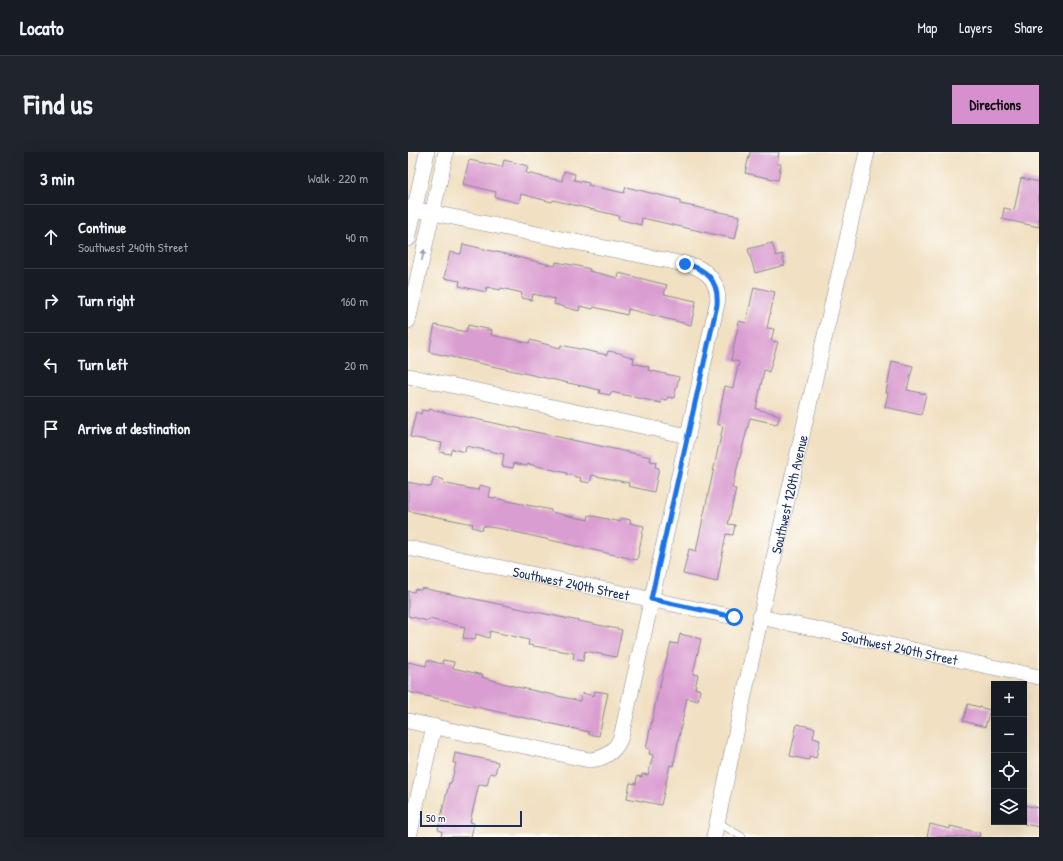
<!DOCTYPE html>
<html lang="en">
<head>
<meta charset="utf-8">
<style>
	body { margin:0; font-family:"Patrick Hand",sans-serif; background:#20242c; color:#f1f3f6 }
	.controls { position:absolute; right:12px; bottom:12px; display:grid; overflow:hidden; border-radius:0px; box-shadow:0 4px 16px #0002 }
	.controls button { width:36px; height:36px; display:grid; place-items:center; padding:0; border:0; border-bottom:1px solid #363941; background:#171b24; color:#f1f3f6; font:20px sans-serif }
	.scale { position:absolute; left:12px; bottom:10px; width:102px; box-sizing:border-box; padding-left:4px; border:2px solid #1b2f5e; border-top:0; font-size:11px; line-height:14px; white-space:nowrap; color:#1b2f5e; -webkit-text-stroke:3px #fdfcf7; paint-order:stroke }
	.stop { position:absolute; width:12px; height:12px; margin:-9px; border:3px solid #1a73e8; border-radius:50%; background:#fff }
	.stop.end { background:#1a73e8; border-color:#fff; box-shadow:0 1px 4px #0008 }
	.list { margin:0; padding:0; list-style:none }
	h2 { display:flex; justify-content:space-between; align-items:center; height:52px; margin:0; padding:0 16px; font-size:17px }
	h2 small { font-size:13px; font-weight:400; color:#9ea1a6 }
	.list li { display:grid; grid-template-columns:26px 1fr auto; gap:12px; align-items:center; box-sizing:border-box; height:64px; padding:0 16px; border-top:1px solid #363941 }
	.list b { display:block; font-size:15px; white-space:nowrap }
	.list p { margin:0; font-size:13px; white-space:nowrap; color:#9ea1a6 }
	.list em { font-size:13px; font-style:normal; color:#9ea1a6 }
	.icon { flex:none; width:22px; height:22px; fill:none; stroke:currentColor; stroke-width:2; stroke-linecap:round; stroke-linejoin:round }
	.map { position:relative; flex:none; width:631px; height:685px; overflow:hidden; border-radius:0px }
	header { display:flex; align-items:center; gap:24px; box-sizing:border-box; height:56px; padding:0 20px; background:#171b24; border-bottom:1px solid #363941 }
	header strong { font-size:19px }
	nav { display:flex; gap:22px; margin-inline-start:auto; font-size:14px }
	.intro { display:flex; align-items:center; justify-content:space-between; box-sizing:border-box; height:96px; padding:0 24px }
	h1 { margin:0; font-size:28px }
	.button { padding:10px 18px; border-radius:0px; background:#d690ce; color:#111; font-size:14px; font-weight:700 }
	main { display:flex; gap:24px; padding:0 24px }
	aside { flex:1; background:#171b24; border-radius:0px; box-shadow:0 4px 16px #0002 }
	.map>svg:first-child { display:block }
	.building { fill:#da9dd1 }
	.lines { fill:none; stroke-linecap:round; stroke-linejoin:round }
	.lane-casing { stroke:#868890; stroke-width:8 }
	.street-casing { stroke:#868890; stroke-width:16 }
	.lane { stroke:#fff; stroke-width:7 }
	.street { stroke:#fff; stroke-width:15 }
	.oneway { fill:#8d97ae }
	.route { stroke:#1a73e8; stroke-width:5 }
	.labels { text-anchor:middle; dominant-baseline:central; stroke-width:3; stroke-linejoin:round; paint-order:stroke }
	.street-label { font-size:14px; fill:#1b2f5e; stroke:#fdfcf7 }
</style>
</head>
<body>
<header>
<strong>Locato</strong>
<nav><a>Map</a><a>Layers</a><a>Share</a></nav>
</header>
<div class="intro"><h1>Find us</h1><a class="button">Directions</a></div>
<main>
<aside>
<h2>3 min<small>Walk · 220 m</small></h2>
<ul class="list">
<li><svg class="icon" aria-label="ahead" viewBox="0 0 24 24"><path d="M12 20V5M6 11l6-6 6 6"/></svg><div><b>Continue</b><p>Southwest 240th Street</p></div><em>40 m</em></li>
<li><svg class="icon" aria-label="right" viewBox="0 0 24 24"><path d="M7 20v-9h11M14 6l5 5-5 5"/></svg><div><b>Turn right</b></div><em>160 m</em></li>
<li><svg class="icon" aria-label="left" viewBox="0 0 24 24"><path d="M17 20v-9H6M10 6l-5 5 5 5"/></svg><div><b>Turn left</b></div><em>20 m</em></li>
<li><svg class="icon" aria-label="arrive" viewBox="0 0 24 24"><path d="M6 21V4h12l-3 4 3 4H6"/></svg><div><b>Arrive at destination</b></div></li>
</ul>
</aside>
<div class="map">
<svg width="631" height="685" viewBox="0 0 631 685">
	<rect width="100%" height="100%" fill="#fdfcf7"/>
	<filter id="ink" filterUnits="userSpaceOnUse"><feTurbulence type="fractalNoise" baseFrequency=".025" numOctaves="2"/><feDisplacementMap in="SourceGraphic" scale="8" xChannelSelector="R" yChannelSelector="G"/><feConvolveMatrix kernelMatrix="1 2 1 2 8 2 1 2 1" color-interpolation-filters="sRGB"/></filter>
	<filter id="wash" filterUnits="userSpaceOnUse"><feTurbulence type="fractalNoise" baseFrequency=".012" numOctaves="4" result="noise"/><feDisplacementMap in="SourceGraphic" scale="16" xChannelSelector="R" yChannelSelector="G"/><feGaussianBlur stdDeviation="0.9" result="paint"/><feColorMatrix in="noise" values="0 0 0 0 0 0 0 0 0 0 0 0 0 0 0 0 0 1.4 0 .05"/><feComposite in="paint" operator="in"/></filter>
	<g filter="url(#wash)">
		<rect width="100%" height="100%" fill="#f1e0c2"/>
		<g id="blocks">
			<path class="building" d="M342 0H371L369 12H373L370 28 337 21Z
				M61 8 94 15 96 8 120 14 118 21 154 29 156 19 167 22 166 28 181 31 180 33 216 41 218 35 272 48V52L332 64 327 87 234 66 233 73 210 67 211 64 145 48 144 50 113 42 111 51 87 45 88 40 55 32Z
				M613 26 631 30V75L594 67 596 56 606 58Z
				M364 91 368 104 374 102 377 113 347 121 340 97Z
				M55 92 147 114 148 110 170 114 182 117 181 119 210 126 211 121 259 133 256 142 288 149 283 173 220 157 219 163 186 155 185 157 172 154 171 159 146 152 147 147 125 142 124 148 113 146 114 141 93 136 92 138 79 135 78 140 51 134 52 129 36 126 42 100 53 102Z
				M346 135 367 140 359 176 366 177 363 189 370 190 361 220 356 218 348 257 372 263 369 272 342 266 324 336 328 337 320 372 327 373 325 383 318 382 309 430 275 422 281 397 288 399 315 274 309 272 317 234 325 236 331 210 323 208 328 184 331 169 338 171Z
				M27 173 58 180 60 173 84 178 83 183 121 191 122 188 152 196 153 193 199 203 200 199 211 201 226 206 225 211 241 215 240 218 271 225 266 246 260 245 259 248 254 247 253 251 203 240 202 243 191 241 192 238 21 200Z
				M484 209 505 214 499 238 518 242 513 263 477 255 480 241H478Z
				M21 257 243 305 242 309 248 310 247 315 251 316 246 340 220 334 221 331 184 323 182 331 172 329 173 326 158 322 159 321 120 312 119 314 106 311 105 316 94 314 96 302 58 294 57 300 44 297 42 302 32 300 34 291 2 285 8 260 13 262 14 258 21 259Z
				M26 325 36 328 35 331 58 336 70 338 72 333 83 336 81 345 143 358V360L180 368 181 363 212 370 213 366 223 368 222 371 236 374 229 408 94 377 75 374 74 378 64 375 65 372 0 359V330L23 335Z
				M14 436 214 478 208 505 177 499 175 509 165 507 166 501 120 493 121 488 82 479 81 486 68 482 67 488 55 486 57 475 21 467 20 469 0 464V439L6 440 7 437 13 438Z
				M272 482 293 487 285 522 290 523 287 536 292 538 290 549 279 546 265 614 262 613 253 653 219 646 222 631 228 632 229 624 234 625V622L240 623 245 603 241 602 242 597 238 596 250 540 263 491 270 492Z
				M19 508 34 512 35 508 46 510 45 516 75 523 74 525 105 534 172 549 174 541 186 544 187 539 200 541 191 584 180 582 181 580 0 540V510L18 514Z
				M560 552 582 558 577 575 555 569Z
				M389 572 407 576 405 586 412 588 408 606 401 604V608L382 604Z
				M47 601 90 610 87 622 82 621 79 633 71 632 62 670 66 671 63 685H33L34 679 30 678 41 631H43L48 611H45Z
				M616 653 631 656V675L616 672Z
				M522 672 542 677V674L572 681 571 685H519Z"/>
		</g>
	</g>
	<g filter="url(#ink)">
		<use href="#blocks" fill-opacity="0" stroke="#868890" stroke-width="1"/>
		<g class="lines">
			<defs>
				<path id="lane" d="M310 670 334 685"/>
				<g id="street">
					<path d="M0 56 286 114C301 120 309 130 310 147L214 581C210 597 199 607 181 608L0 569"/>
					<path d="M0 87 19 0"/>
					<path d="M0 169 38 0"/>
					<path d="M0 224 280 284"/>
					<path id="s1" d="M0 396 326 465"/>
					<path id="s2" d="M352 465 631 525"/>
					<path d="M1 685 26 574"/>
					<path id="s3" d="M306 685 356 449 459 0"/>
				</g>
			</defs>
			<use href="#lane" class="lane-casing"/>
			<use href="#street" class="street-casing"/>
			<use href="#lane" class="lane"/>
			<use href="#street" class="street"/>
		</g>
		<defs><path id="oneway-solid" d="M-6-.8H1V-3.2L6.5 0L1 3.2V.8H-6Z"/></defs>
		<use class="oneway" href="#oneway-solid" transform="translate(15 103) rotate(-77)"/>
	</g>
	<g class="lines" filter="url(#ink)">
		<path class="route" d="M277 112C299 117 311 129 309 153L243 447 326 465"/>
	</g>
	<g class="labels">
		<g class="street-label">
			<text stroke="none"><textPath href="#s3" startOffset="351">Southwest 120th Avenue</textPath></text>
			<text stroke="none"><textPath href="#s1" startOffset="167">Southwest 240th Street</textPath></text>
			<text stroke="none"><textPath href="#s2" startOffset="143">Southwest 240th Street</textPath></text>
		</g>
	</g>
</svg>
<div class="controls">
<button>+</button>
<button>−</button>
<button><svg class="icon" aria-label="locate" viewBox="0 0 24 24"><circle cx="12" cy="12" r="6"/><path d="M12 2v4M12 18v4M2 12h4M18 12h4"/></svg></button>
<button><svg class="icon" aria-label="layers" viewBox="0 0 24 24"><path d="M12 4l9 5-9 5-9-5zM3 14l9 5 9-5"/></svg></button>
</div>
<div class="scale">50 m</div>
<div class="stop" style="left:326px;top:465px"></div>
<div class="stop end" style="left:277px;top:112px"></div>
</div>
</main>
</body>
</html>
